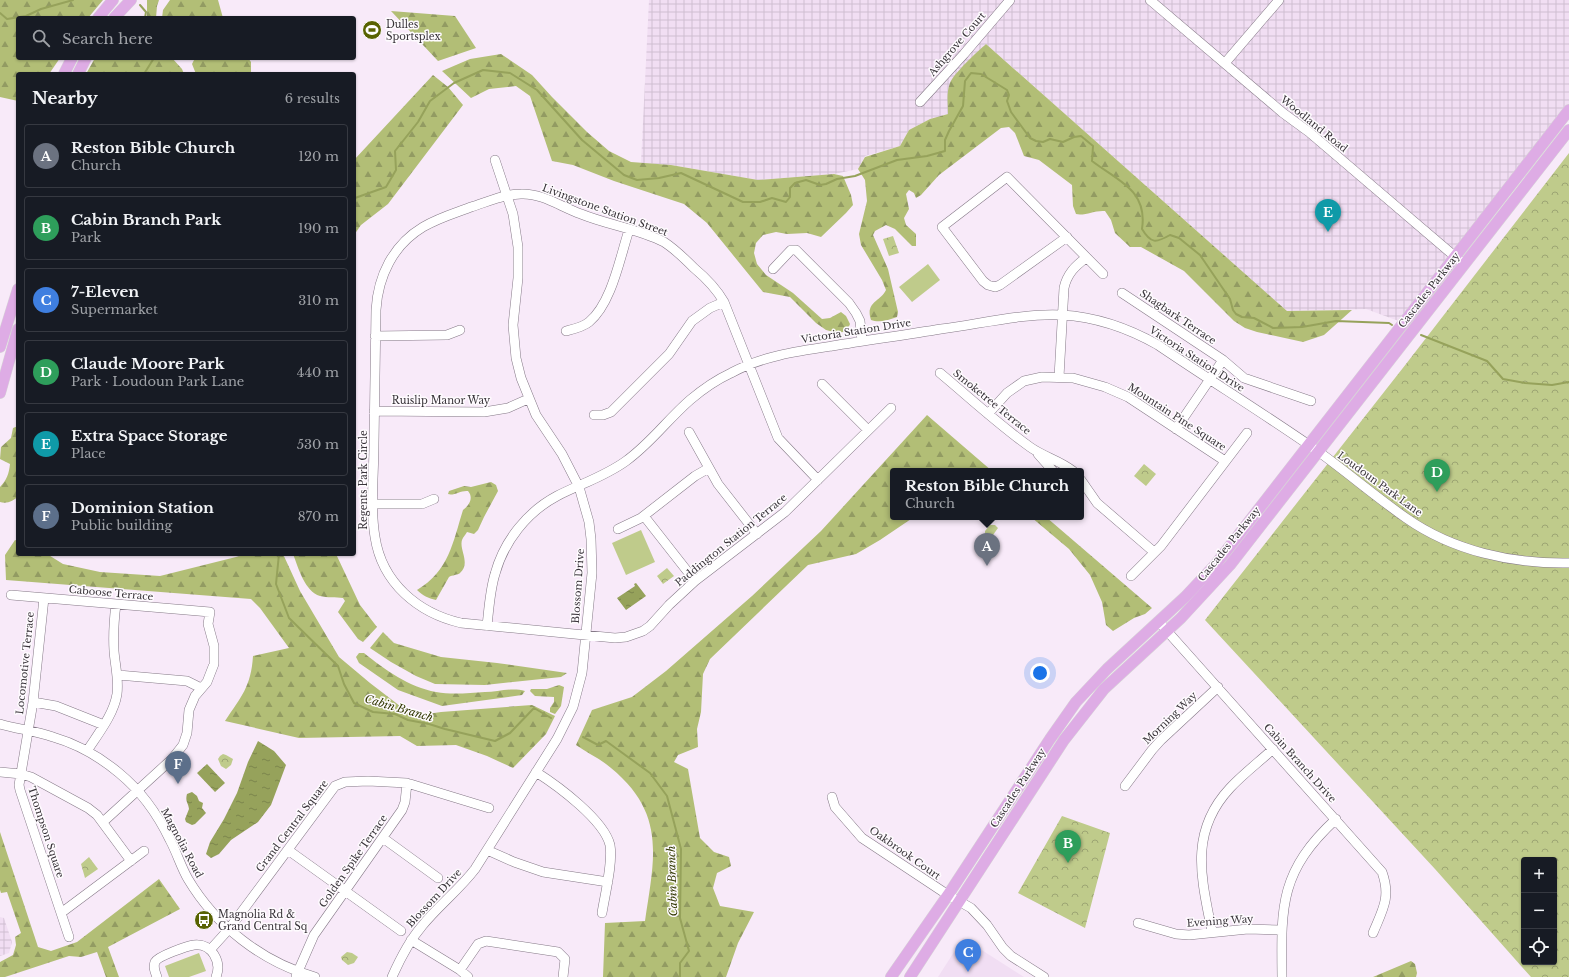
<!DOCTYPE html>
<html lang="en">
<head>
<meta charset="utf-8">
<style>
	body { margin:0; font-family:"Libre Baskerville",serif; background:#20242c; color:#f1f3f6 }
	.controls { position:absolute; right:12px; bottom:12px; display:grid; overflow:hidden; border-radius:4px; box-shadow:0 1px 3px #0004 }
	.controls button { width:36px; height:36px; display:grid; place-items:center; padding:0; border:0; border-bottom:1px solid #363941; background:#171b24; color:#f1f3f6; font:20px sans-serif }
	.you { position:absolute; left:1040px; top:673px; width:14px; height:14px; margin:-10px; border:3px solid #fff; border-radius:50%; background:#1a73e8; box-shadow:0 0 0 6px #1a73e833 }
	.badge { display:grid; place-items:center; width:26px; height:26px; border-radius:50%; background:#ea580c; color:#fff; font-size:13px; font-weight:700 }
	.pin { position:absolute; translate:-50% -33px; filter:drop-shadow(0 1px 2px #0008) }
	.pin::after { content:''; position:absolute; top:21px; width:14px; height:12px; background:inherit; clip-path:polygon(0 0,100% 0,50% 100%) }
	.popup { position:absolute; left:890px; top:468px; width:194px; height:52px; box-sizing:border-box; display:grid; place-content:center; border-radius:4px; background:#171b24; filter:drop-shadow(0 1px 3px #0005); font-size:13px; white-space:nowrap; color:#9ea1a6 }
	.popup b { font-size:15px; color:#f1f3f6 }
	.popup::after { content:''; position:absolute; left:50%; top:100%; margin-left:-8px; border:8px solid transparent; border-top-color:#171b24 }
	.list { margin:0; padding:0; list-style:none }
	h2 { display:flex; justify-content:space-between; align-items:center; height:52px; margin:0; padding:0 16px; font-size:17px }
	h2 small { font-size:13px; font-weight:400; color:#9ea1a6 }
	.list li { display:grid; grid-template-columns:26px 1fr auto; gap:12px; align-items:center; box-sizing:border-box; height:64px; margin:0 8px 8px; padding:0 8px; border:1px solid #363941; border-radius:4px }
	.list b { display:block; font-size:15px; white-space:nowrap }
	.list p { margin:0; font-size:13px; white-space:nowrap; color:#9ea1a6 }
	.list em { font-size:13px; font-style:normal; color:#9ea1a6 }
	.icon { flex:none; width:22px; height:22px; fill:none; stroke:currentColor; stroke-width:2; stroke-linecap:round; stroke-linejoin:round }
	.map { position:relative; flex:none; width:1569px; height:977px; overflow:hidden }
	.search { position:absolute; background:#171b24; box-shadow:0 1px 3px #0004; left:16px; top:16px; width:340px; height:44px; display:flex; align-items:center; gap:10px; box-sizing:border-box; padding:0 14px; border-radius:4px; color:#9ea1a6; font-size:15px }
	.panel { position:absolute; background:#171b24; box-shadow:0 1px 3px #0004; left:16px; top:72px; width:340px; height:484px; border-radius:4px }
	.map>svg:first-child { display:block }
	.built { fill:#f1def3 }
	.industrial { fill:url(#industrial-grid) }
	.forest { fill:url(#forest-firs) }
	.park { fill:url(#park-crowns); fill-rule:evenodd }
	.pitch { fill:#bfcb8b }
	.water { fill:url(#water-ripples) }
	.lines { fill:none; stroke-linecap:round; stroke-linejoin:round }
	.stream { stroke:#96a25b; stroke-width:2 }
	.minor-casing { stroke:#857987; stroke-width:10 }
	.major-casing { stroke:#d7d6d7; stroke-width:12 }
	.minor { stroke:#fff; stroke-width:9 }
	.major { stroke:#deace5; stroke-width:11 }
	.labels { text-anchor:middle; dominant-baseline:central; stroke-width:3; stroke-linejoin:round; paint-order:stroke }
	.poi-label { font-size:10px; fill:#383339; stroke:#fefbfe; text-anchor:start }
	.street-label { font-size:10px; fill:#383339; stroke:#fefbfe }
	.water-label { font-size:11px; font-style:italic; fill:#313700; stroke:#fefbfe }
</style>
</head>
<body>
<div class="map">
<svg width="1569" height="977" viewBox="0 0 1569 977">
	<defs>
		<pattern id="industrial-grid" width="8" height="8" patternUnits="userSpaceOnUse"><rect width="8" height="8" fill="#f1def3"/><path d="M0 4h8M4 0v8" fill="none" stroke="#cfbfd1"/></pattern>
		<pattern id="forest-firs" width="22" height="20" patternUnits="userSpaceOnUse"><rect width="22" height="20" fill="#b2be76"/><path d="M5 1l3.5 6h-7zM16 11l3.5 6h-7z" fill="#929b62"/></pattern>
		<pattern id="park-crowns" width="20" height="18" patternUnits="userSpaceOnUse"><rect width="20" height="18" fill="#bfcb8b"/><path d="M2 6a3 3 0 1 1 6 0M12 15a3 3 0 1 1 6 0" fill="none" stroke="#9ca573"/></pattern>
		<pattern id="water-ripples" width="26" height="14" patternUnits="userSpaceOnUse"><rect width="26" height="14" fill="#96a25b"/><path d="M2 4q2-2 4 0t4 0M15 11q2-2 4 0t4 0" fill="none" stroke="#7b854c"/></pattern>
	</defs>
	<rect width="100%" height="100%" fill="#f8eaf9"/>
	<path class="built" d="M963 938 1024 977H938Z"/>
	<path class="industrial" d="M649 0H1569V110L1404 323 1366 309 1287 311 986 44 948 96V114L930 119 909 130 900 146 865 156 858 169 834 174 758 180 671 165 641 163Z
		M0 917 4 918 12 942 9 953 0 956Z"/>
	<path class="forest" d="M0 0H103L88 18H18V58H60L49 74H18V101L0 97Z
		M147 0H159L157 6 156 18H147Z
		M170 0H218L223 18H162L163 10Z
		M391 11 455 16 476 48 438 61Z
		M986 44 1287 311 1352 310 1324 335 1303 342 1257 332 1245 328 1234 321 1184 271 1141 247H1130L1115 233 1111 220 1105 211C1095 210 1085 216 1076 214L1073 206 1072 185 1039 160 1024 156 1015 133 1009 127 1001 128 939 175 921 195 916 198 914 193 909 190 906 194 909 209 904 218 906 225 916 234V246H912L895 229 886 225 875 231 873 235 888 269 898 312 897 317C889 320 879 323 871 320 865 302 880 302 886 290L882 280 861 245 859 234 867 201 865 180 858 169 865 157 900 146 909 130 930 119 948 114C948 104 946 93 950 83 954 73 977 52 986 44Z
		M501 54 532 75 552 97 587 132 609 151 631 162 671 165 758 180 834 174 843 176 851 195 853 205 846 213 821 237 807 233 787 234 776 232 763 235 756 243 754 253 757 264 766 275 793 293 822 319 830 318 841 312 846 316 850 324 847 331 838 333 826 330 816 323 790 297 763 292 707 223 684 204 614 181 573 165 552 161 530 96 516 86 489 89 471 98 442 71 470 59Z
		M95 58H172L182 69 184 74H86Z
		M195 58H248L251 62V74H196L192 64Z
		M433 75 448 87 463 105 388 204 361 225 354 235V160Z
		M927 415 992 471H893V517H914L880 540 856 554 808 565 710 659 703 674 701 712 697 729 698 747 678 755 674 762 688 769 700 838 714 852 729 857 731 866 717 873 713 888 720 906 754 912 738 943 726 977H603L605 923 645 921C654 859 667 814 611 768 601 759 587 753 576 745L592 710 632 697 666 671 752 596 821 531Z
		M18 426V496C14 501 7 504 0 502V487C7 480 9 473 10 464L0 459 1 447 11 438 13 428Z
		M491 482 496 485 498 491 484 517 478 530 474 534 467 532C466 534 463 537 462 540 459 550 471 563 460 573 458 575 452 575 449 577L436 600C428 598 423 596 417 590 449 571 453 542 463 510 469 505 474 498 468 491 461 490 454 496 448 494L449 491 464 486 471 487Z
		M1031 517H1046L1152 608 1145 614 1134 618 1113 631 1106 625 1102 602 1090 575 1069 549Z
		M15 540 18 541V554H47L63 564 100 572 160 576 240 556 242 554H283L300 591 339 657 370 683 413 716 441 712 532 705 555 716 546 734 513 768 487 756 456 745 417 746 400 736 299 738 225 721C241 697 251 687 253 656L289 648 260 608 251 599 6 580 5 555Z
		M293 554H336L360 605 377 627 363 642 358 639 338 612 345 601 343 598C336 597 327 598 320 596 305 592 298 567 293 554Z
		M383 632 394 643 441 657 497 663 567 673 561 677 485 685 435 684 416 676 391 662 370 648Z
		M359 653H364C385 670 409 687 436 692 452 695 469 693 485 692 498 692 512 687 525 691L522 695 442 706 398 690 359 663 356 657Z
		M559 685 564 687 561 706 555 714 550 712V708L554 702V697L535 696 530 691 531 689H547Z
		M0 832 38 947 51 951 77 942 159 879 180 909 108 947 119 977H106L97 952 81 957 69 956 5 977H0V962L13 955 16 945 15 937 21 933 7 892 1 893 0 890Z
		M1411 961 1415 964 1417 973 1416 977H1373Z"/>
	<path class="park" d="M1569 153V977H1531L1435 869 1205 620 1406 364ZM1524 860H1554V962H1524Z
		M893 236 899 253 889 256 883 239Z
		M1144 464 1156 474 1146 486 1134 476Z
		M990 525H995L998 528 988 542 985 540V531Z
		M667 568 674 576 663 584 657 576Z
		M223 754 226 755 233 759 231 765 226 769 221 766 218 759 220 756Z
		M1062 816 1110 833 1085 928 1018 893Z
		M89 857 98 869 85 878 81 864Z
		M347 952 352 953 358 957 354 963 348 965 342 960 341 957Z"/>
	<path class="pitch" d="M928 264 940 280 912 302 899 287Z
		M641 530 655 562 626 575 612 543Z
		M199 953 206 971 189 977H169L165 966Z"/>
	<path class="water" d="M636 583 646 596 626 610 617 598 635 586 634 584Z
		M258 741 274 751 286 765 271 805 258 822 231 840 219 854 211 858 206 854 210 842 224 819 237 793 248 762Z
		M207 764 225 783 215 792 197 773Z
		M192 792 197 796 199 801 203 803 202 808 206 813 195 824 192 825 186 822 185 819 189 809C188 802 185 802 187 794Z"/>
	<g class="lines">
		<path class="stream" d="M140 5 146 12 145 18
			M0 13 7 19 26 16 41 9 73 0
			M144 74 154 58
			M354 201 355 198 386 187 396 170 395 151 418 122 430 101 454 83 483 70 510 73 537 90 582 140 624 175 637 180 659 178 681 173 743 202H760L772 198 786 202 790 197V188L795 183 806 180 820 185 826 184 837 179 855 176 897 160 927 156 945 151V140L949 131 963 106 965 81 971 73 981 74 1007 90 1009 95 1007 101 1011 112 1030 138 1036 141 1043 142 1050 139 1063 142 1074 137 1081 136 1093 146 1092 161C1118 181 1148 190 1142 229 1151 244 1156 243 1170 235L1179 238 1200 255 1230 299 1233 310 1236 314 1242 317 1254 318 1273 328 1302 327 1336 321 1389 323 1392 325
			M1421 335 1487 361 1503 379 1525 383 1552 385 1569 382
			M279 554 276 584 289 618 338 666 344 684 354 703 373 712 395 714 408 720 429 724 445 729 495 741 510 733 534 708 551 718
			M583 737 598 745 606 741 650 773 667 796 681 849 680 918 689 951 680 963V977"/>
		<defs>
			<path id="minor" d="M1150 0 1283 113 1309 132 1459 260
				M1225 63 1279 0
				M920 102 964 54 1010 0
				M1067 237 1000 285 995 287 988 285 983 281 942 227 1007 177 1103 274
				M773 269 791 250H796L849 303 856 313 860 321 862 341
				M1122 293 1223 360 1244 378 1311 401
				M566 331C574 329 583 327 589 322 612 303 620 257 629 230
				M375 336 447 335 460 330
				M940 373C970 398 999 425 1030 447 1044 457 1059 460 1073 471
				M1059 377 1064 288C1067 274 1075 266 1086 258
				M822 384 868 430
				M374 411 484 412 508 408 528 399
				M988 414 1007 393 1024 381 1042 377 1073 378 1105 387 1128 397 1225 461
				M594 415H603L611 412 669 354 692 321 710 308 724 302
				M1176 429 1223 360
				M689 432 718 484 757 534
				M1038 454 1053 471
				M818 480 778 438 724 302C716 288 706 278 694 268 685 259 675 249 664 242 639 229 608 225 581 214 561 207 542 193 521 194 504 194 487 202 471 207 455 213 438 218 423 227 393 245 378 276 376 310 375 354 375 399 374 443 374 474 370 507 375 537 382 583 418 613 461 623L615 638 626 637 643 631 650 626 669 605 695 581 785 512 891 408
				M1081 480 1097 503 1154 552
				M373 504H422L434 499
				M644 516 695 581
				M618 529 641 518 695 476 709 468
				M1131 576 1161 546 1247 433
				M11 595 210 612 208 624 214 646V664L207 682 195 696 189 710 187 733 183 745 172 759 103 822
				M44 598 33 702 19 785 20 790 69 937
				M1159 622 1382 872C1391 897 1383 909 1373 933
				M487 626C489 608 490 590 495 574 504 541 527 512 557 496 580 484 604 477 626 461 651 443 667 420 690 400 703 389 716 380 731 373 762 356 798 351 832 346 868 340 905 335 941 329 980 324 1023 313 1062 315 1097 317 1128 328 1158 345 1211 381 1266 415 1319 452 1348 473 1376 497 1406 518 1453 551 1512 564 1569 563
				M118 675 187 681 201 688
				M33 702 56 706 104 725
				M0 724C17 729 36 731 53 737 77 744 100 757 119 773 141 791 158 815 170 840 177 853 181 867 188 879 216 926 262 962 315 977
				M87 751C98 734 114 714 117 694 119 679 115 665 114 651 113 635 114 620 116 604
				M0 772 21 774 31 777 88 808 97 815 131 861
				M536 772C558 786 604 820 610 845 613 863 605 894 602 913
				M1125 786 1152 750 1161 740 1218 687
				M832 797 835 807 862 838 948 895 971 908 987 925 1003 948 1011 956 1044 977
				M383 838 438 878
				M288 850 401 931
				M487 850 514 862 543 872 608 882
				M61 913 144 851
				M1138 923 1176 934 1189 935 1248 929 1281 930
				M1212 932C1202 880 1188 833 1230 788 1243 774 1259 762 1273 749
				M411 940 460 970 468 977
				M210 950 229 929 335 786 345 782 368 781 407 783 489 808
				M460 970 478 944 486 941 558 952 565 959 563 977
				M296 976 314 935 402 810 405 802 407 783
				M157 977C155 972 153 967 155 962 158 956 187 946 194 945 212 943 222 962 216 977
				M392 977C400 959 409 941 422 926 438 906 459 890 475 869L557 739 573 707 582 673 592 573 591 539 589 522 579 487 562 454 536 415 521 378 516 358 513 325 518 278V247L513 214 495 160
				M1282 977C1281 905 1280 871 1336 819"/>
			<path id="major" d="M98 18 113 0
				M114 18 131 0
				M64 74 72 58
				M78 74 86 58
				M0 347 18 289
				M0 393 18 329
				M891 977 948 895 1050 739 1076 702 1107 669 1185 597 1216 564 1569 110
				M910 977 1064 740 1104 689 1181 618 1230 565 1569 130"/>
		</defs>
		<use href="#minor" class="minor-casing"/>
		<use href="#major" class="major-casing"/>
		<use href="#minor" class="minor"/>
		<use href="#major" class="major"/>
	</g>
	<defs>
		<symbol id="stadium-disc" viewBox="-11 -11 22 22"><circle r="9.5" fill="#586201" stroke="#fefbfe"/><path d="M0-5a6.5 5 0 1 0 0 10a6.5 5 0 1 0 0-10ZM-3.5-1.8h7v3.6h-7Z" fill="#fff"/></symbol>
		<symbol id="bus-disc" viewBox="-11 -11 22 22"><circle r="9.5" fill="#586201" stroke="#fefbfe"/><path d="M-5-6H5V4H4V6H2V4H-2V6H-4V4H-5ZM-3.5-4V0h7V-4ZM-3.5 1.2v1.5H-2V1.2ZM2 1.2v1.5H3.5V1.2Z" fill="#fff"/></symbol>
	</defs>
	<g fill-rule="evenodd">
		<use href="#stadium-disc" x="361" y="19" width="22" height="22"/>
		<use href="#bus-disc" x="193" y="909" width="22" height="22"/>
	</g>
	<g class="labels">
		<g class="poi-label">
			<text x="386" y="24">Dulles<tspan x="386" dy="12">Sportsplex</tspan></text>
			<text x="218" y="914">Magnolia Rd &amp;<tspan x="218" dy="12">Grand Central Sq</tspan></text>
		</g>
		<g class="street-label">
			<text transform="translate(957 44) rotate(-49)">Ashgrove Court</text>
			<text transform="translate(1314 124) rotate(39)">Woodland Road</text>
			<text transform="translate(605 210) rotate(20)">Livingstone Station Street</text>
			<text transform="translate(1429 290) rotate(-52)">Cascades Parkway</text>
			<text transform="translate(1178 317) rotate(34)">Shagbark Terrace</text>
			<text transform="translate(856 331) rotate(-9)">Victoria Station Drive</text>
			<text transform="translate(1197 359) rotate(33)">Victoria Station Drive</text>
			<text x="441" y="400">Ruislip Manor Way</text>
			<text transform="translate(992 402) rotate(39)">Smoketree Terrace</text>
			<text transform="translate(1177 417) rotate(33)">Mountain Pine Square</text>
			<text transform="translate(363 480) rotate(-90)">Regents Park Circle</text>
			<text transform="translate(1380 484) rotate(36)">Loudoun Park Lane</text>
			<text transform="translate(731 540) rotate(-39)">Paddington Station Terrace</text>
			<text transform="translate(1229 544) rotate(-51)">Cascades Parkway</text>
			<text transform="translate(578 586) rotate(-86)">Blossom Drive</text>
			<text transform="translate(111 593) rotate(5)">Caboose Terrace</text>
			<text transform="translate(25 663) rotate(-84)">Locomotive Terrace</text>
			<text transform="translate(1170 718) rotate(-44)">Morning Way</text>
			<text transform="translate(1300 763) rotate(48)">Cabin Branch Drive</text>
			<text transform="translate(1018 788) rotate(-57)">Cascades Parkway</text>
			<text transform="translate(292 826) rotate(-53)">Grand Central Square</text>
			<text transform="translate(46 832) rotate(72)">Thompson Square</text>
			<text transform="translate(182 843) rotate(62)">Magnolia Road</text>
			<text transform="translate(905 853) rotate(35)">Oakbrook Court</text>
			<text transform="translate(353 861) rotate(-55)">Golden Spike Terrace</text>
			<text transform="translate(434 898) rotate(-47)">Blossom Drive</text>
			<text transform="translate(1220 921) rotate(-4)">Evening Way</text>
		</g>
		<g class="water-label">
			<text transform="translate(399 708) rotate(16)">Cabin Branch</text>
			<text transform="translate(672 881) rotate(-92)">Cabin Branch</text>
		</g>
	</g>
</svg>
<div class="controls">
<button>+</button>
<button>−</button>
<button><svg class="icon" aria-label="locate" viewBox="0 0 24 24"><circle cx="12" cy="12" r="6"/><path d="M12 2v4M12 18v4M2 12h4M18 12h4"/></svg></button>
</div>
<div class="you"></div>
<div class="pin badge" style="left:987px;top:566px;background:#6b7280">A</div>
<div class="popup"><b>Reston Bible Church</b>Church</div>
<div class="pin badge" style="left:1068px;top:863px;background:#2e9e5b">B</div>
<div class="pin badge" style="left:968px;top:972px;background:#3f7fe0">C</div>
<div class="pin badge" style="left:1437px;top:492px;background:#2e9e5b">D</div>
<div class="pin badge" style="left:1328px;top:232px;background:#0f9aa8">E</div>
<div class="pin badge" style="left:178px;top:784px;background:#5c6f8a">F</div>
<div class="search"><svg class="icon" aria-label="search" viewBox="0 0 24 24"><circle cx="10" cy="10" r="6"/><path d="M15 15l6 6"/></svg>Search here</div>
<section class="panel">
<h2>Nearby<small>6 results</small></h2>
<ul class="list">
<li><span class="badge" style="background:#6b7280">A</span><div><b>Reston Bible Church</b><p>Church</p></div><em>120 m</em></li>
<li><span class="badge" style="background:#2e9e5b">B</span><div><b>Cabin Branch Park</b><p>Park</p></div><em>190 m</em></li>
<li><span class="badge" style="background:#3f7fe0">C</span><div><b>7-Eleven</b><p>Supermarket</p></div><em>310 m</em></li>
<li><span class="badge" style="background:#2e9e5b">D</span><div><b>Claude Moore Park</b><p>Park · Loudoun Park Lane</p></div><em>440 m</em></li>
<li><span class="badge" style="background:#0f9aa8">E</span><div><b>Extra Space Storage</b><p>Place</p></div><em>530 m</em></li>
<li><span class="badge" style="background:#5c6f8a">F</span><div><b>Dominion Station</b><p>Public building</p></div><em>870 m</em></li>
</ul>
</section>
</div>
</body>
</html>
